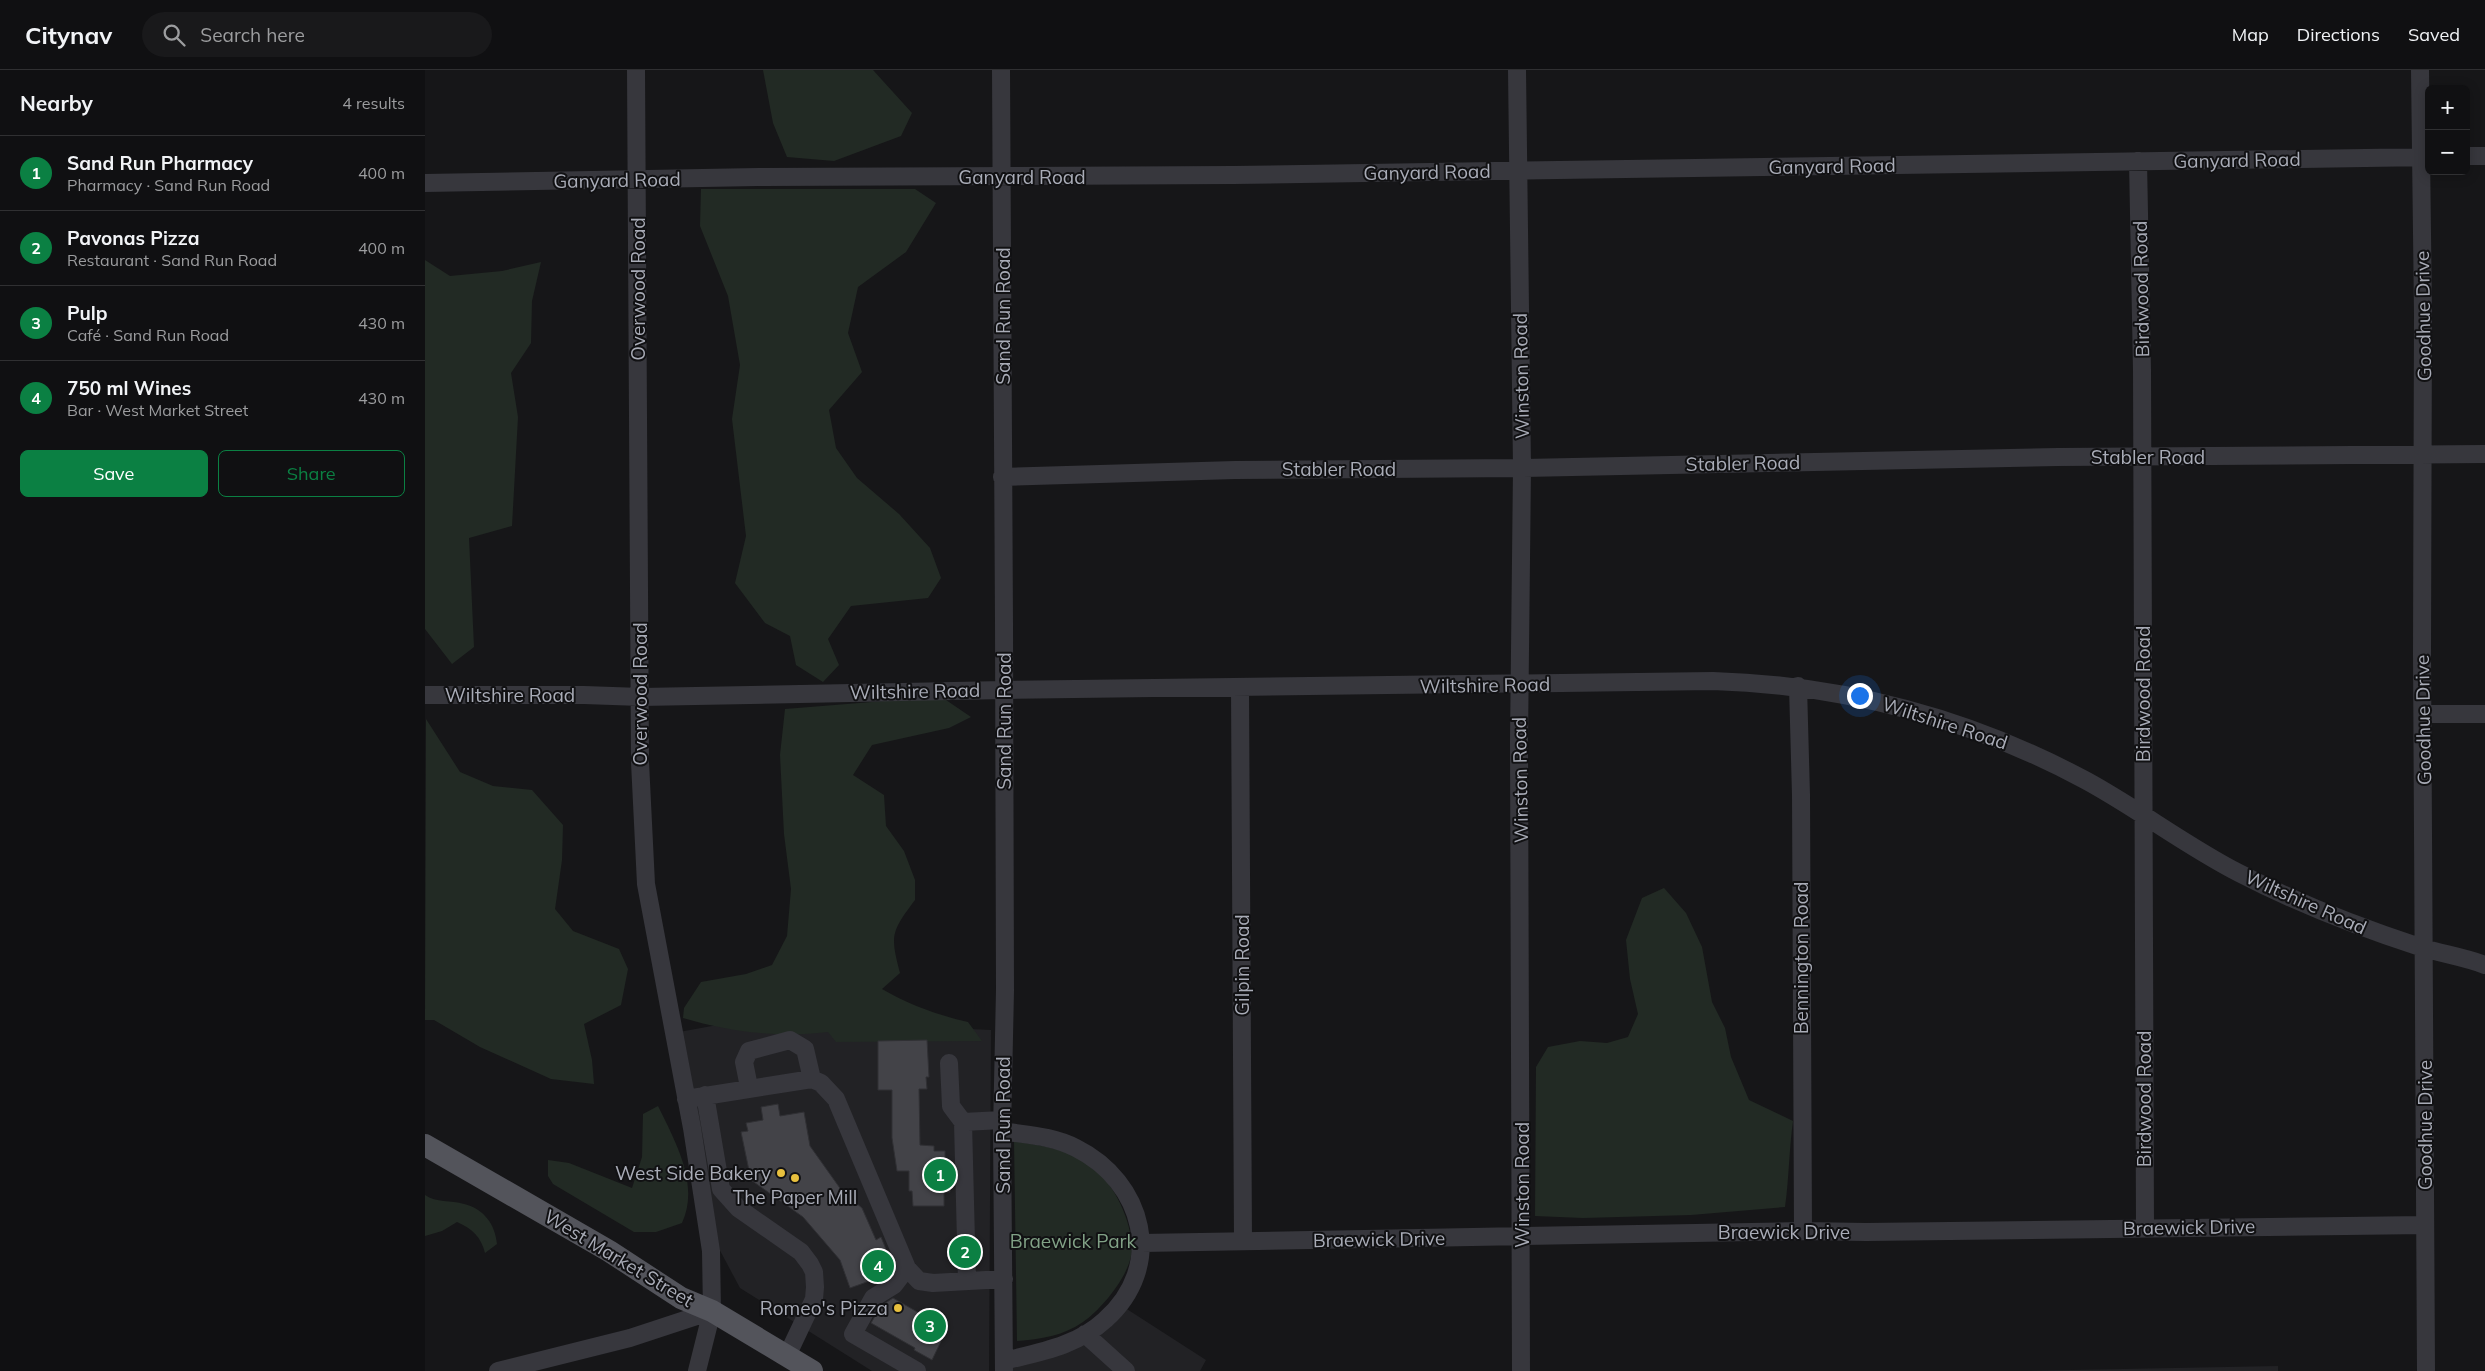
<!DOCTYPE html>
<html lang="en">
<head>
<meta charset="utf-8">
<style>
	body { margin:0; font-family:Mulish,sans-serif; background:#19191b; color:#f1f3f6 }
	.controls { position:absolute; right:15px; top:15px; display:grid; overflow:hidden; border-radius:8px; box-shadow:0 2px 12px #0003 }
	.controls button { width:45px; height:45px; display:grid; place-items:center; padding:0; border:0; border-bottom:1px solid #303032; background:#101012; color:#f1f3f6; font:25px sans-serif }
	.you { position:absolute; left:1434px; top:625px; width:18px; height:18px; margin:-12px; border:4px solid #fff; border-radius:50%; background:#1a73e8; box-shadow:0 0 0 8px #1a73e833 }
	.badge { display:grid; place-items:center; width:32px; height:32px; border-radius:50%; background:#0b8043; color:#fff; font-size:16px; font-weight:700 }
	.pin { position:absolute; translate:-50% -50%; border:2px solid #fff; box-shadow:0 1px 5px #0006 }
	.list { margin:0; padding:0; list-style:none }
	h2 { display:flex; justify-content:space-between; align-items:center; height:65px; margin:0; padding:0 20px; font-size:21px }
	h2 small { font-size:16px; font-weight:400; color:#9c9d9f }
	.list li { display:grid; grid-template-columns:32px 1fr auto; gap:15px; align-items:center; box-sizing:border-box; height:75px; padding:0 20px; border-top:1px solid #303032 }
	.list b { display:block; font-size:19px; white-space:nowrap }
	.list p { margin:0; font-size:16px; white-space:nowrap; color:#9c9d9f }
	.list em { font-size:16px; font-style:normal; color:#9c9d9f }
	.actions { display:flex; gap:10px; padding:15px 20px }
	.actions a { flex:1; padding:11px 0; border:1px solid #0b8043; border-radius:8px; text-align:center; font-size:18px; color:#0b8043 }
	.actions .main { background:#0b8043; color:#fff }
	.icon { flex:none; width:28px; height:28px; fill:none; stroke:currentColor; stroke-width:2; stroke-linecap:round; stroke-linejoin:round }
	.map { position:relative; flex:none; width:2060px; height:1301px; overflow:hidden }
	header { display:flex; align-items:center; gap:30px; box-sizing:border-box; height:70px; padding:0 25px; background:#101012; border-bottom:1px solid #303032 }
	header strong { font-size:24px }
	nav { display:flex; gap:28px; margin-inline-start:auto; font-size:18px }
	.search { width:350px; height:45px; background:#19191b; display:flex; align-items:center; gap:12px; box-sizing:border-box; padding:0 18px; border-radius:28px; color:#9c9d9f; font-size:19px }
	main { display:flex }
	aside { flex:1; background:#101012 }
	.map>svg:first-child { display:block }
	.built { fill:#222225 }
	.green { fill:#222a24 }
	.building { fill:#434348; stroke:#303034 }
	.lines { fill:none; stroke-linecap:round; stroke-linejoin:round }
	.minor { stroke:#37373d; stroke-width:18 }
	.major { stroke:#53545b; stroke-width:22 }
	.poi-dot { fill:#e8c03e; stroke:#111113; stroke-width:2 }
	.labels { text-anchor:middle; dominant-baseline:central; stroke-width:4; stroke-linejoin:round; paint-order:stroke }
	.street-label { font-size:19px; fill:#a9acb7; stroke:#111113 }
	.poi-label { font-size:19px; fill:#a9acb7; stroke:#111113; text-anchor:end }
	.park-label { font-size:19px; fill:#81a186; stroke:#111113 }
</style>
</head>
<body>
<header>
<strong>Citynav</strong>
<div class="search"><svg class="icon" aria-label="search" viewBox="0 0 24 24"><circle cx="10" cy="10" r="6"/><path d="M15 15l6 6"/></svg>Search here</div>
<nav><a>Map</a><a>Directions</a><a>Saved</a></nav>
</header>
<main>
<aside>
<h2>Nearby<small>4 results</small></h2>
<ul class="list">
<li><span class="badge">1</span><div><b>Sand Run Pharmacy</b><p>Pharmacy · Sand Run Road</p></div><em>400 m</em></li>
<li><span class="badge">2</span><div><b>Pavonas Pizza</b><p>Restaurant · Sand Run Road</p></div><em>400 m</em></li>
<li><span class="badge">3</span><div><b>Pulp</b><p>Café · Sand Run Road</p></div><em>430 m</em></li>
<li><span class="badge">4</span><div><b>750 ml Wines</b><p>Bar · West Market Street</p></div><em>430 m</em></li>
</ul>
<div class="actions"><a class="main">Save</a><a>Share</a></div>
</aside>
<div class="map">
<svg width="2060" height="1301" viewBox="0 0 2060 1301">
	<rect width="100%" height="100%" fill="#161618"/>
	<path class="built" d="M407 934 418 953 566 960 564 1301H447L315 1218 291 1173 254 962Z
		M694 1234 781 1290 775 1301H579L640 1275Z
		M1853 1296V1301H1598Z"/>
	<path class="green" d="M338 0H448L487 43 476 66 409 91 362 87 348 53Z
		M276 119H490L511 133 481 182 433 217 423 263 437 302 404 340 411 378 432 408 474 444 505 478 516 508 503 528 426 536 403 569 414 595 398 612 371 595 365 566 340 553 310 513 321 466 307 349 315 295 303 226 275 156Z
		M0 190 25 206 77 201 116 192 107 231 106 273 86 303 93 347 87 456 44 468 49 577 27 594 0 559Z
		M484 629 521 630 546 647 524 658 447 675 428 705 459 725 461 756 479 781 490 810V830C466 862 465 865 475 903L457 919C485 935 512 945 543 952L557 971 411 972 403 962C354 968 305 962 258 948L259 938 276 912 321 904 347 895 362 866 366 819 359 764 355 685 360 639Z
		M1 649 35 702 68 716 107 720 138 755 137 790 130 839 148 861 194 879 203 899 196 935 159 954 167 990 169 1014 126 1009 55 977 9 950H0Z
		M1239 818 1261 843 1277 877 1287 932 1300 958 1306 987 1324 1030 1368 1051C1364 1080 1364 1108 1360 1137L1266 1145 1158 1148 1110 1146 1111 997 1123 977 1155 971 1182 973 1203 967 1213 944 1205 909 1201 870 1217 828Z
		M233 1036C250 1071 275 1114 257 1153L231 1162H209L128 1114 123 1106V1090L144 1093 207 1118 217 1087 218 1044Z
		M589 1071C616 1076 646 1079 668 1097 690 1116 706 1149 707 1178 707 1203 677 1239 658 1252 638 1266 616 1269 592 1271Z
		M0 1125C11 1133 26 1130 39 1134 59 1139 70 1154 72 1174L60 1183C56 1167 48 1159 32 1152L17 1161 0 1166Z"/>
	<path class="building" d="M502 970 504 1007H501L502 1019H494L495 1075 509 1076V1081H520V1097H524L525 1122H519V1136H488L487 1121H484V1101H472L467 1068V1020H453V971Z
		M353 1034 355 1046 379 1042 385 1076 417 1121 437 1138 451 1170 456 1167 463 1184 457 1186 464 1204 425 1218 415 1190 378 1147 326 1110 316 1062 323 1061 321 1053 338 1050 336 1037Z
		M468 1228 522 1259 507 1290 489 1280 490 1278 446 1253 456 1236Z"/>
	<g class="lines">
		<path class="minor" d="M211 0 215 692 221 814 267 1058 286 1181 287 1241 272 1301
			M576 0 579 553 580 920 577 1061 579 1301
			M1092 0 1097 398 1094 672 1096 1301
			M1995 0 1998 244 1997 584 2001 1301
			M2041 86H2060
			M1713 91 1717 300 1720 1157
			M0 113 333 107 808 105 2004 87
			M577 407 810 400 1097 398 1633 387 2060 384
			M1373 616 1376 725 1378 1161
			M815 618 818 1171
			M0 625H159L216 627 579 620 1288 611C1419 615 1544 648 1660 710 1712 738 1761 776 1814 803 1872 833 1933 857 1995 877 2017 884 2039 887 2060 895
			M1998 644H2060
			M524 993 526 1036 538 1052 577 1050
			M324 1017 319 992 324 981 365 970 380 979 387 1009
			M280 1025 296 1119 313 1138 376 1182 385 1194 389 1202 390 1217 389 1229 362 1286
			M261 1029 387 1009 396 1013 411 1029 482 1198 494 1211 508 1213 579 1209
			M538 1052 542 1211
			M577 1061C602 1065 628 1066 651 1078 719 1112 741 1196 680 1250 652 1276 615 1282 579 1291
			M717 1173 1378 1161 1441 1162 2000 1155
			M482 1198 469 1215 448 1228 428 1264 492 1301
			M660 1264 701 1301
			M73 1301 205 1268 287 1241"/>
		<path class="major" d="M0 1075 184 1181 256 1228 287 1241 387 1301"/>
	</g>
	<g class="poi-dot">
		<circle cx="356" cy="1103" r="5"/>
		<circle cx="370" cy="1108" r="5"/>
		<circle cx="473" cy="1238" r="5"/>
	</g>
	<g class="labels">
		<g class="street-label">
			<text transform="translate(1812 90) rotate(-1)">Ganyard Road</text>
			<text transform="translate(1407 96) rotate(-1)">Ganyard Road</text>
			<text transform="translate(1002 102) rotate(-1)">Ganyard Road</text>
			<text x="597" y="107">Ganyard Road</text>
			<text transform="translate(192 110) rotate(-1)">Ganyard Road</text>
			<text transform="translate(213 219) rotate(-90)">Overwood Road</text>
			<text transform="translate(1716 219) rotate(-91)">Birdwood Road</text>
			<text transform="translate(578 246) rotate(-90)">Sand Run Road</text>
			<text transform="translate(1998 246) rotate(-91)">Goodhue Drive</text>
			<text transform="translate(1096 306) rotate(-91)">Winston Road</text>
			<text x="1723" y="387">Stabler Road</text>
			<text transform="translate(1318 393) rotate(-1)">Stabler Road</text>
			<text x="914" y="399">Stabler Road</text>
			<text transform="translate(1060 615) rotate(-1)">Wiltshire Road</text>
			<text transform="translate(490 621) rotate(-1)">Wiltshire Road</text>
			<text transform="translate(215 624) rotate(-90)">Overwood Road</text>
			<text transform="translate(1718 624) rotate(-90)">Birdwood Road</text>
			<text x="85" y="625">Wiltshire Road</text>
			<text transform="translate(1998 650) rotate(-91)">Goodhue Drive</text>
			<text transform="translate(579 651) rotate(-90)">Sand Run Road</text>
			<text transform="translate(1520 653) rotate(18)">Wiltshire Road</text>
			<text transform="translate(1095 710) rotate(-91)">Winston Road</text>
			<text transform="translate(1881 832) rotate(24)">Wiltshire Road</text>
			<text transform="translate(1376 888) rotate(-90)">Bennington Road</text>
			<text transform="translate(817 895) rotate(-90)">Gilpin Road</text>
			<text transform="translate(1719 1029) rotate(-90)">Birdwood Road</text>
			<text transform="translate(578 1055) rotate(-90)">Sand Run Road</text>
			<text transform="translate(2000 1055) rotate(-90)">Goodhue Drive</text>
			<text transform="translate(1097 1115) rotate(-90)">Winston Road</text>
			<text transform="translate(1764 1157) rotate(-1)">Braewick Drive</text>
			<text x="1359" y="1162">Braewick Drive</text>
			<text transform="translate(954 1169) rotate(-1)">Braewick Drive</text>
			<text transform="translate(194 1188) rotate(31)">West Market Street</text>
		</g>
		<g class="poi-label">
			<text x="346" y="1103">West Side Bakery</text>
			<text x="370" y="1127" text-anchor="middle">The Paper Mill</text>
			<text x="463" y="1238">Romeo's Pizza</text>
		</g>
		<g class="park-label">
			<text x="648" y="1171">Braewick Park</text>
		</g>
	</g>
</svg>
<div class="controls">
<button>+</button>
<button>−</button>
</div>
<div class="you"></div>
<div class="pin badge" style="left:515px;top:1105px">1</div>
<div class="pin badge" style="left:540px;top:1182px">2</div>
<div class="pin badge" style="left:505px;top:1256px">3</div>
<div class="pin badge" style="left:453px;top:1196px">4</div>
</div>
</main>
</body>
</html>
